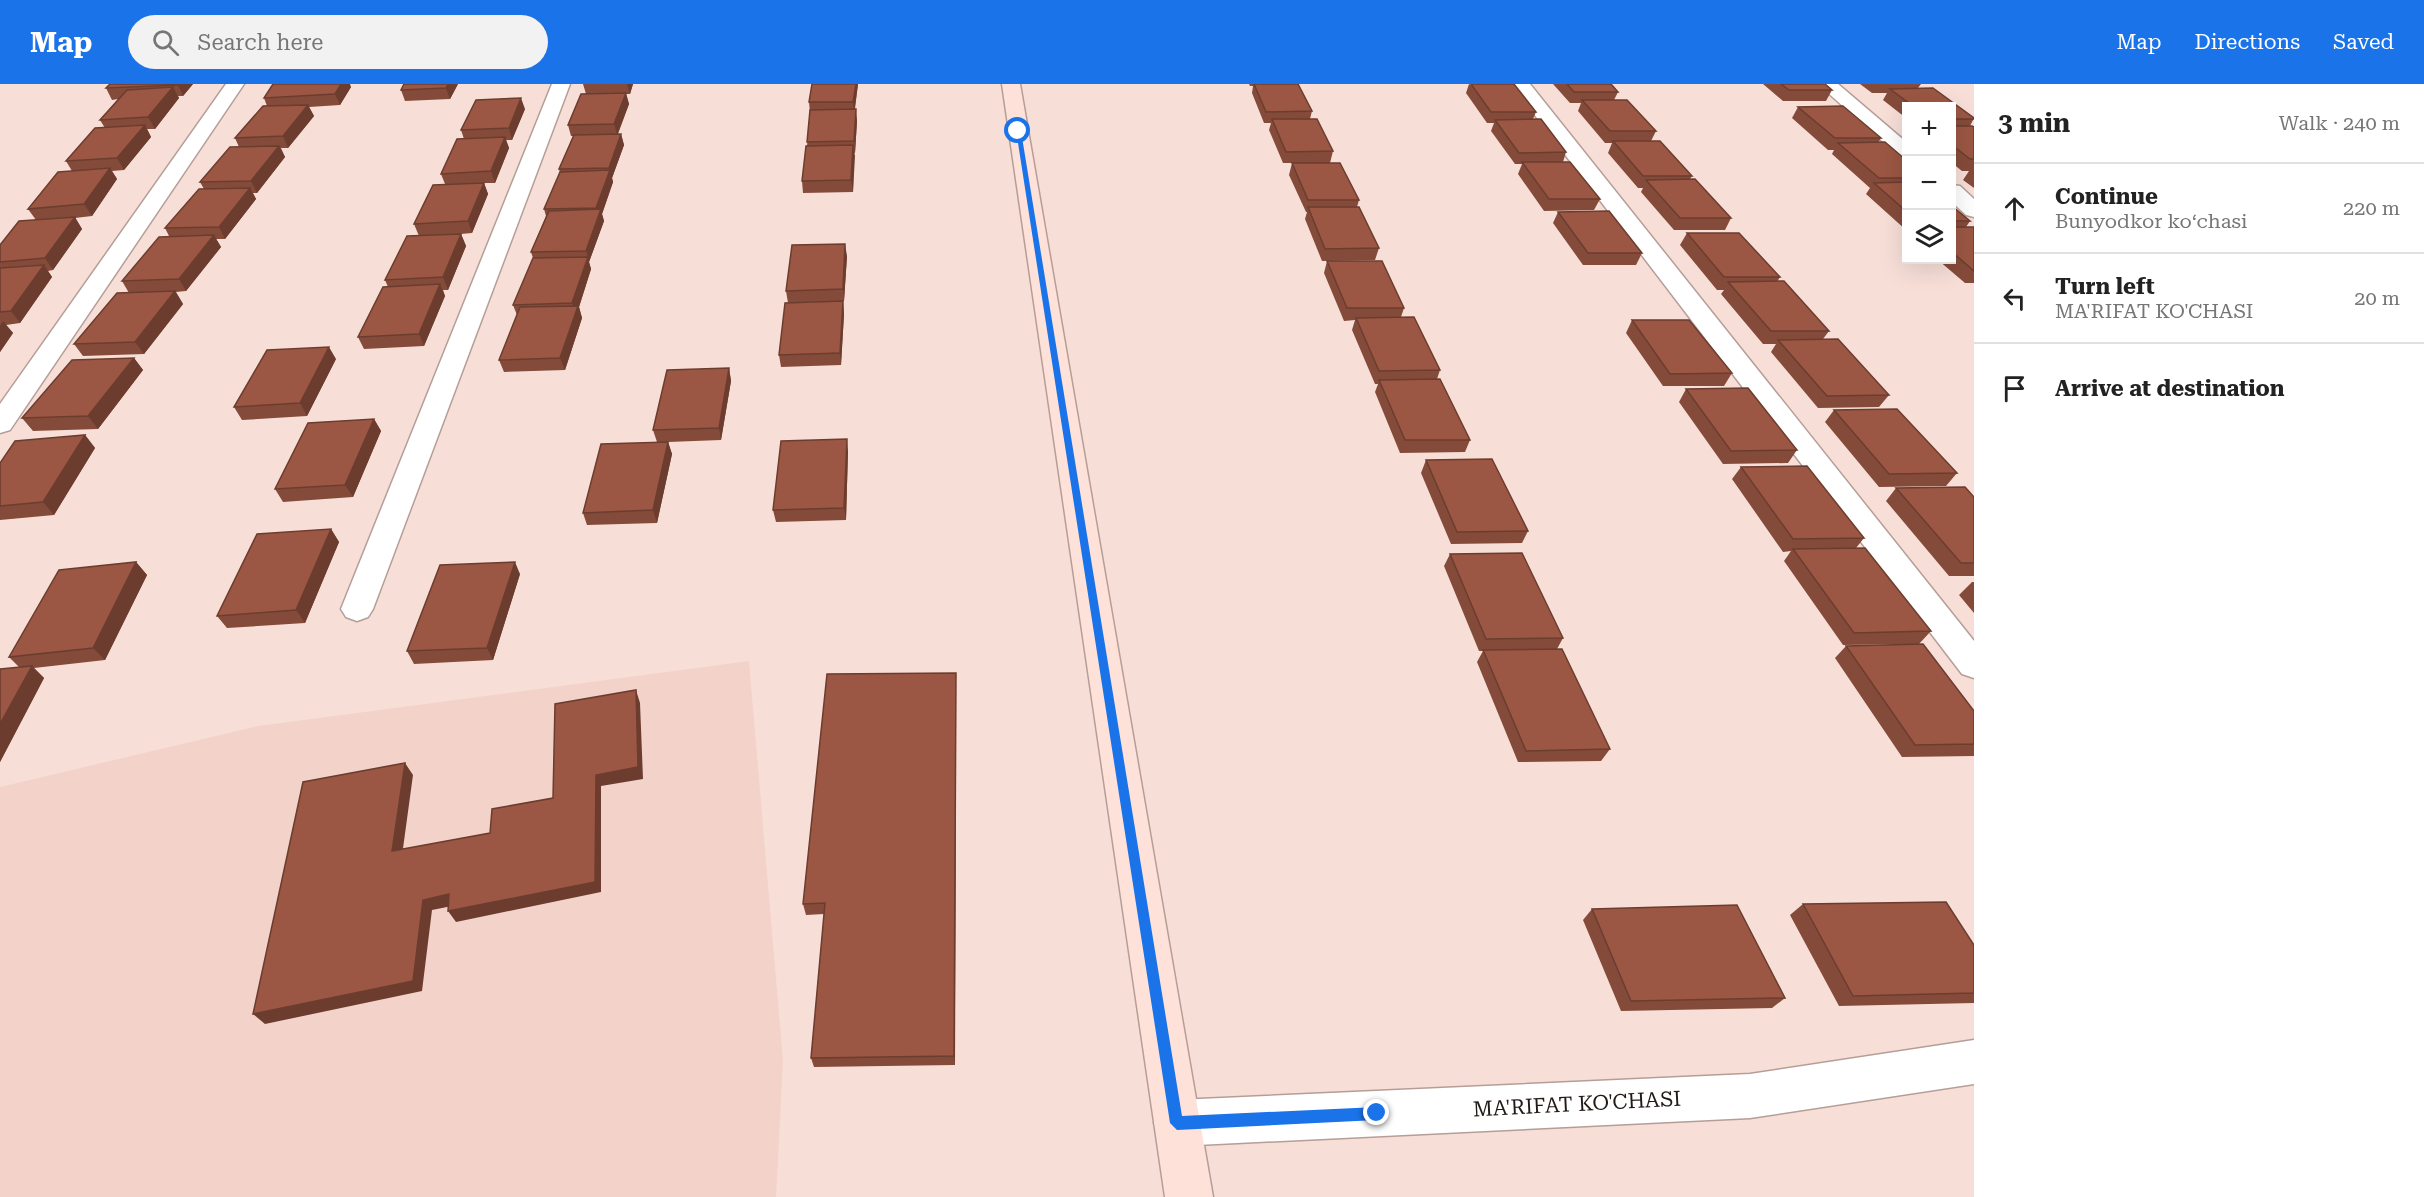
<!DOCTYPE html>
<html lang="en">
<head>
<meta charset="utf-8">
<style>
	body { margin:0; font-family:"Roboto Serif",serif; background:#f2f2f2; color:#222 }
	.controls { position:absolute; right:18px; top:18px; display:grid; overflow:hidden; border-radius:0px; box-shadow:0 6px 24px #0002 }
	.controls button { width:54px; height:54px; display:grid; place-items:center; padding:0; border:0; border-bottom:2px solid #e0e0e0; background:#fff; color:#222; font:30px sans-serif }
	.stop { position:absolute; width:18px; height:18px; margin:-14px; border:4px solid #1a73e8; border-radius:50%; background:#fff }
	.stop.end { background:#1a73e8; border-color:#fff; box-shadow:0 2px 6px #0008 }
	.list { margin:0; padding:0; list-style:none }
	h2 { display:flex; justify-content:space-between; align-items:center; height:78px; margin:0; padding:0 24px; font-size:26px }
	h2 small { font-size:20px; font-weight:400; color:#767676 }
	.list li { display:grid; grid-template-columns:39px 1fr auto; gap:18px; align-items:center; box-sizing:border-box; height:90px; padding:0 24px; border-top:2px solid #e0e0e0 }
	.list b { display:block; font-size:22px; white-space:nowrap }
	.list p { margin:0; font-size:20px; white-space:nowrap; color:#767676 }
	.list em { font-size:20px; font-style:normal; color:#767676 }
	.icon { flex:none; width:33px; height:33px; fill:none; stroke:currentColor; stroke-width:2; stroke-linecap:round; stroke-linejoin:round }
	.map { position:relative; flex:none; width:1974px; height:1113px; overflow:hidden }
	header { display:flex; align-items:center; gap:36px; box-sizing:border-box; height:84px; padding:0 30px; background:#1a73e8; color:#fff }
	header strong { font-size:28px }
	nav { display:flex; gap:33px; margin-inline-start:auto; font-size:21px }
	.search { width:420px; height:54px; background:#f2f2f2; display:flex; align-items:center; gap:15px; box-sizing:border-box; padding:0 21px; border-radius:33px; color:#767676; font-size:22px }
	main { display:flex }
	aside { flex:1; background:#fff }
	.map>svg:first-child { display:block }
	.built { fill:#f3d3c9 }
	.lines { fill:none; stroke-linecap:round; stroke-linejoin:round }
	.minor-casing { stroke:#b59e97; stroke-width:3 }
	.secondary-casing { stroke:#b59e97; stroke-width:3 }
	.minor { fill:#fff; fill-rule:evenodd }
	.secondary { fill:#fee1d9; fill-rule:evenodd }
	.wall { fill:#854b3a }
	.shaded-wall { fill:#6c3d2f }
	.building { fill:#9b5743; stroke:#6c3d2f; stroke-width:1.5 }
	.route { fill:#1a73e8 }
	.labels { text-anchor:middle; dominant-baseline:central; stroke-width:5; stroke-linejoin:round; paint-order:stroke }
	.near-street-label { font-size:21px; fill:#221a17; stroke:#fff }
</style>
</head>
<body>
<header>
<strong>Map</strong>
<div class="search"><svg class="icon" aria-label="search" viewBox="0 0 24 24"><circle cx="10" cy="10" r="6"/><path d="M15 15l6 6"/></svg>Search here</div>
<nav><a>Map</a><a>Directions</a><a>Saved</a></nav>
</header>
<main>
<div class="map">
<svg width="1974" height="1113" viewBox="0 0 1974 1113">
	<rect width="100%" height="100%" fill="#f7dfd8"/>
	<path class="built" d="M749 577 783 977 776 1113H0V703L258 642Z"/>
	<g class="lines">
		<defs>
			<path id="minor" d="M226 0H244L10 346 0 349V320Z
				M552 0H570L373 525 368 533 357 537 346 533 341 525Z
				M1511 0H1530L1974 557V594L1962 590Z
				M1818 0H1838L1906 58V74L1899 72Z
				M1952 101 1960 102 1974 115V133L1966 131 1952 118Z
				M1974 956V1000L1750 1034 1177 1062 1161 1055 1154 1039 1161 1023 1177 1016 1750 990Z"/>
			<path id="secondary" d="M1002 0H1020L1213 1113H1165Z"/>
		</defs>
		<use href="#minor" class="minor-casing"/>
		<use href="#secondary" class="secondary-casing"/>
		<use href="#minor" class="minor"/>
		<use href="#secondary" class="secondary"/>
	</g>
	<path class="wall" d="M110 0H193L183 12H178L179 14 155 45H147L151 53 124 86 112 87 117 95 92 132 75 134 82 145 53 186 48 187 52 193 20 239 6 241 13 249 0 268V161L36 136 28 125 72 87 66 77 105 44 100 36 118 15 112 16 106 4Z
		M458 0 450 15 405 17 401 6Z
		M583 0H633L630 10H626L629 20 618 50H621L624 61 612 94 613 98 602 130 604 137 589 178 591 185 579 223 582 234 565 286 504 288 499 276 517 231 513 221 533 174 531 168 546 132 544 125 560 89 559 85 573 52H571L568 41 586 10Z
		M812 0H858L855 25 857 37 855 69H854L853 108 803 109 802 97 807 62 810 29 809 18Z
		M1249 0H1298L1312 27 1310 35 1333 67 1330 79 1359 116 1357 123 1379 164 1375 176 1322 177 1305 135 1307 128H1306L1289 91 1292 79H1283L1269 46 1271 39H1264L1252 9 1253 2H1250Z
		M1469 0 1536 28 1533 35 1566 68 1563 78 1600 115 1594 126 1544 127 1518 90 1522 80H1515L1491 47 1494 39H1487L1466 9Z
		M1553 0H1611L1618 8 1614 16 1656 47 1651 57 1692 92 1690 95 1731 134 1725 146H1674L1641 108 1643 104H1638L1608 69 1612 59H1605L1578 27 1581 19H1570Z
		M1763 0H1825L1832 6 1826 17H1783Z
		M1860 0H1921L1918 4 1974 34 1970 42 1974 43V104L1963 96 1969 87H1962L1952 79V22H1906V34L1883 16 1887 9H1872Z
		M351 3 340 21 309 23 314 32 288 64H281L285 73 257 109H253L256 115 225 155H216L221 163 186 207 176 208 183 220 144 270 83 272 74 260 129 209 122 197 169 152 165 144 204 105 200 98 239 63 235 54 267 22 264 14Z
		M1798 23 1881 54 1878 59 1906 76V146L1866 110 1870 104 1832 70 1834 66H1828L1792 34Z
		M525 25 512 56H506L509 64 495 99H484L488 110 472 149 461 150 466 162 448 206H443L445 212 424 262 364 265 358 253 388 203 385 196 419 152 414 140 445 100 441 90 464 55 461 46Z
		M1952 122 1970 137 1966 143H1974V199H1965L1938 176H1952Z
		M1558 128 1642 169 1636 181H1583L1553 139Z
		M1687 149 1780 193 1777 198 1829 247 1823 255 1889 311 1879 323 1818 324 1771 268 1776 260H1763L1721 210 1724 206H1717L1680 161Z
		M847 172 844 217 788 219 786 207Z
		M1327 177 1404 224 1401 233 1440 286 1437 295 1470 356 1465 368 1400 369 1375 308 1378 300H1375L1352 246 1355 236 1344 237 1324 189Z
		M843 217 844 230 841 281 781 283 779 271Z
		M1632 236 1732 289 1724 302H1663L1626 249Z
		M134 274 143 286 98 345 33 347 22 334Z
		M336 275 307 332 242 336 234 323Z
		M729 284 731 297 721 356 668 358 672 370 657 439 587 441 583 429 657 358 653 346Z
		M1686 305 1797 366 1788 379 1723 380 1679 318Z
		M1834 326 1957 389 1946 402 1879 403 1825 338Z
		M374 335 381 347 353 413 283 418 275 405Z
		M85 351 95 364 54 431 0 436V379Z
		M848 367 846 436 776 438 773 426Z
		M1426 376 1528 447 1522 459 1451 460 1421 389Z
		M1741 383 1864 454 1856 464 1931 547 1919 560 1843 561 1784 477 1791 467 1783 468 1732 395Z
		M1896 404 1974 413V492H1949L1886 417Z
		M331 445 339 458 305 539 227 544 217 532Z
		M1450 470 1563 554 1557 565 1610 665 1601 677 1518 678 1477 578 1483 567H1479L1444 482Z
		M136 478 147 491 105 576 34 584 44 594 0 678V585L19 583 9 573Z
		M520 490 493 576 414 580 407 567Z
		M1972 498H1974V529L1959 511Z
		M1846 562 1974 627V672L1902 673 1835 574Z
		M956 589 955 981 814 983 811 974 824 830 806 831 803 820Z
		M1803 820 1974 861V919L1839 922 1790 831Z
		M1592 825 1785 914 1772 924 1621 927 1583 836Z"/>
	<path class="shaded-wall" d="M178 0H193L183 12 178 1Z
		M341 0H350L351 3 340 21 335 10Z
		M448 0H458L450 15 446 4Z
		M627 0H633L630 10Z
		M856 0H858L854 29 853 18Z
		M173 3 179 14 155 45 148 33Z
		M626 9 629 20 617 51 614 40Z
		M521 14 525 25 512 56 509 44Z
		M308 21 314 32 288 64 283 52Z
		M856 25 857 37 855 69 854 57Z
		M145 41 151 53 124 86 117 74Z
		M621 50 624 61 612 94 613 98 602 130 604 137 589 178 591 185 579 223 582 234 565 286 560 274 575 231 572 219 588 173 586 167 598 131 596 124 610 88 609 84Z
		M505 53 509 64 495 99 491 87Z
		M853 61 855 72 853 108 851 96Z
		M279 62 285 73 257 109 251 97Z
		M110 84 117 95 92 132 84 120Z
		M484 99 488 110 472 149 468 137Z
		M250 104 256 115 225 155 219 143Z
		M75 133 82 145 53 186 45 174Z
		M461 150 466 162 448 206 443 193Z
		M214 151 221 163 186 207 179 195Z
		M845 160 847 172 844 217 843 205Z
		M44 181 52 193 20 239 11 227Z
		M440 200 445 212 424 262 419 250Z
		M175 207 183 220 144 270 135 258Z
		M843 217 844 230 841 281 840 269Z
		M3 237 13 249 0 268V242Z
		M329 263 336 275 307 332 300 319Z
		M134 274 143 286 98 345 88 332Z
		M729 284 731 297 721 356 719 344Z
		M374 335 381 347 353 413 345 401Z
		M85 351 95 364 54 431 43 418Z
		M847 355 848 367 846 436 844 424Z
		M668 358 672 370 657 439 653 426Z
		M331 445 339 458 305 539 296 526Z
		M136 478 147 491 105 576 93 564Z
		M515 478 520 490 493 576 487 564Z
		M32 582 44 594 0 678V640Z
		M956 589V601L955 981 954 972Z
		M636 606 640 619 643 695 601 702V808L456 838 448 827 596 691Z
		M405 679 413 691 401 779 392 767Z
		M449 810 457 821 432 826 422 907 265 940 253 930 423 816Z"/>
	<path class="building" d="M110 0H178V1L106 4Z
		M273 0H341L335 10 264 14Z
		M404 0H448L446 4 401 6Z
		M812 0H856L853 18H809Z
		M1254 0H1298L1312 27 1266 28Z
		M1471 0H1514L1536 28H1491Z
		M1567 0H1611L1618 8H1574Z
		M1781 0H1825L1832 6H1789Z
		M173 3 148 33 100 36 127 6Z
		M1933 4 1974 34V35H1952V22H1913L1890 5Z
		M626 9 614 40 568 41 581 10Z
		M521 14 509 44 461 46 476 16Z
		M1582 16H1627L1656 47H1610Z
		M308 21 283 52 235 54 263 22Z
		M1843 22 1881 54H1835L1798 23Z
		M856 25 854 57 807 58 810 26Z
		M1272 35H1317L1333 67 1286 68Z
		M1541 35 1566 68 1519 69 1495 36Z
		M145 41 117 74 66 77 95 44Z
		M1952 42H1972L1974 43V75H1970L1952 61Z
		M621 50 609 84 559 85 574 51Z
		M505 53 491 87 441 90 457 55Z
		M1613 57H1660L1692 92H1643Z
		M1885 58 1906 76V94H1879L1838 59Z
		M853 61 851 96 802 97 806 62Z
		M279 62 251 97 200 98 230 63Z
		M1522 78H1570L1600 115H1549Z
		M1292 79H1340L1359 116H1308Z
		M110 84 84 120 28 125 58 88Z
		M610 86 596 124 544 125 560 88Z
		M1695 95 1731 134H1680L1646 96Z
		M1906 98V127L1874 99Z
		M484 99 468 137 414 140 433 101Z
		M250 104 219 143 165 144 199 105Z
		M1952 122 1970 137H1952Z
		M1308 123H1359L1379 164 1325 165Z
		M601 125 586 167 531 168 549 127Z
		M1609 127 1642 169H1588L1558 128Z
		M75 133 45 174 0 178V161L19 137Z
		M1952 143H1974V187L1952 168Z
		M1687 149H1739L1780 193H1724Z
		M461 150 443 193 385 196 407 152Z
		M214 151 179 195 122 197 159 153Z
		M845 160 843 205 786 207 792 161Z
		M588 173 572 219 513 221 533 174Z
		M1327 177H1382L1404 224H1347Z
		M44 181 11 227 0 228V184Z
		M1784 197 1829 247H1771L1728 198Z
		M440 200 419 250 358 253 383 203Z
		M175 207 135 258 74 260 117 209Z
		M843 217 840 269 779 271 785 219Z
		M578 222 560 274 499 276 520 223Z
		M1414 233 1440 286 1379 287 1356 234Z
		M1632 236H1689L1732 289 1670 290Z
		M1838 255 1889 311 1827 312 1778 256Z
		M329 263 300 319 234 323 267 266Z
		M134 274 88 332 22 334 72 276Z
		M729 284 719 344 653 346 667 286Z
		M1440 295 1470 356H1405L1379 296Z
		M1748 304 1797 366 1731 367 1686 305Z
		M1897 325 1957 389 1889 390 1834 326Z
		M374 335 345 401 275 405 308 339Z
		M85 351 43 418 0 422V379L15 357Z
		M847 355 844 424 773 426 781 357Z
		M668 358 653 426 583 429 601 360Z
		M1492 375 1528 447 1457 448 1426 376Z
		M1807 382 1864 454 1793 455 1741 383Z
		M1965 403 1974 413V479H1961L1896 404Z
		M331 445 296 526 217 532 257 450Z
		M1865 464 1931 547 1854 549 1793 465Z
		M1522 469 1563 554 1486 555 1450 470Z
		M136 478 93 564 9 573 59 486Z
		M515 478 487 564 407 567 440 481Z
		M1923 560 1974 627V660L1915 661 1846 562Z
		M1562 565 1610 665 1526 667 1483 566Z
		M32 582 0 640V585Z
		M956 589 954 972 811 974 825 819 803 820 827 590Z
		M636 606 638 683 596 691 595 798 448 827 449 810 423 816 413 897 253 930 303 698 405 679 392 767 490 749 492 725 553 714 555 620Z
		M1946 818 1974 861V909L1853 912 1803 820Z
		M1737 821 1785 914 1631 917 1592 825Z"/>
	<path class="route" d="M1016 46 1021 47 1182 1032 1377 1023 1383 1029 1377 1036 1177 1046 1170 1039Z"/>
	<g class="labels">
		<g class="near-street-label">
			<text transform="translate(1577 1020) rotate(-3)">MA'RIFAT KO'CHASI</text>
		</g>
	</g>
</svg>
<div class="controls">
<button>+</button>
<button>−</button>
<button><svg class="icon" aria-label="layers" viewBox="0 0 24 24"><path d="M12 4l9 5-9 5-9-5zM3 14l9 5 9-5"/></svg></button>
</div>
<div class="stop" style="left:1018px;top:47px"></div>
<div class="stop end" style="left:1377px;top:1029px"></div>
</div>
<aside>
<h2>3 min<small>Walk · 240 m</small></h2>
<ul class="list">
<li><svg class="icon" aria-label="ahead" viewBox="0 0 24 24"><path d="M12 20V5M6 11l6-6 6 6"/></svg><div><b>Continue</b><p>Bunyodkor koʻchasi</p></div><em>220 m</em></li>
<li><svg class="icon" aria-label="left" viewBox="0 0 24 24"><path d="M17 20v-9H6M10 6l-5 5 5 5"/></svg><div><b>Turn left</b><p>MA'RIFAT KO'CHASI</p></div><em>20 m</em></li>
<li><svg class="icon" aria-label="arrive" viewBox="0 0 24 24"><path d="M6 21V4h12l-3 4 3 4H6"/></svg><div><b>Arrive at destination</b></div></li>
</ul>
</aside>
</main>
</body>
</html>
